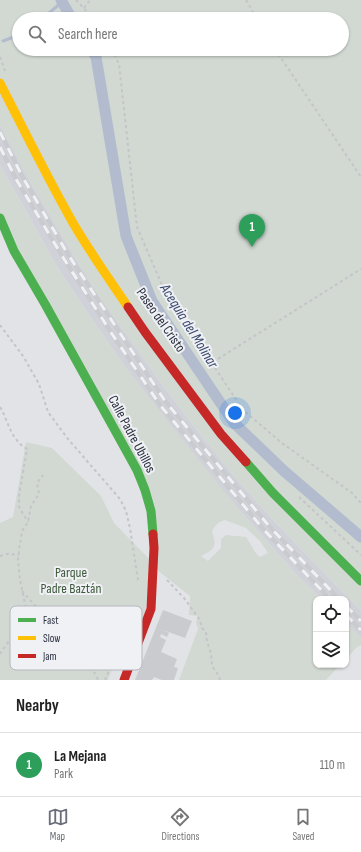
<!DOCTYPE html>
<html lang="en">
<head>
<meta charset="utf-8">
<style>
	body { margin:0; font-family:"Sofia Sans Condensed",sans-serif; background:#f2f2f2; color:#222 }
	.controls { position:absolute; right:12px; bottom:12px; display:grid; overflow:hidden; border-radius:8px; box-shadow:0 1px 3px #0004 }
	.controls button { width:36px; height:36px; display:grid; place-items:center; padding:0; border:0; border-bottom:1px solid #e0e0e0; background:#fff; color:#222; font:20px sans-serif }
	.you { position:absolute; left:235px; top:413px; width:14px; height:14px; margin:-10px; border:3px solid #fff; border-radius:50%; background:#1a73e8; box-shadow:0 0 0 6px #1a73e833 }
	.badge { display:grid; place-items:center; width:26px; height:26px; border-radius:50%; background:#6a6e79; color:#fff; font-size:13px; font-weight:700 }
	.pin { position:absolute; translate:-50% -33px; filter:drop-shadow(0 1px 2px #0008) }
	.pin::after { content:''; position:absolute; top:21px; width:14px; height:12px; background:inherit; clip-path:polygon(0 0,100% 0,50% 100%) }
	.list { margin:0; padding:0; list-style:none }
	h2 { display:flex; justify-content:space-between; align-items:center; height:52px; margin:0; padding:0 16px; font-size:17px }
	h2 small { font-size:13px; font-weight:400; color:#767676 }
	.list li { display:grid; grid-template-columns:26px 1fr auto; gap:12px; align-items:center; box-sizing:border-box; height:64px; padding:0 16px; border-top:1px solid #e0e0e0 }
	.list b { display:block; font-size:15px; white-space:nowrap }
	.list p { margin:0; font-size:13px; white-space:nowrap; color:#767676 }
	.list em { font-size:13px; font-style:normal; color:#767676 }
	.icon { flex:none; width:22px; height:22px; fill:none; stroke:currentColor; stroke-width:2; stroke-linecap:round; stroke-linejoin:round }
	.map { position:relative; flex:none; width:361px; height:680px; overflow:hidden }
	.search { position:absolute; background:#fff; box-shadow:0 1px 3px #0004; left:12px; right:12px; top:12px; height:44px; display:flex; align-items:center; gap:10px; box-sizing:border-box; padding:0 14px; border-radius:22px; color:#767676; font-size:15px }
	.sheet { height:116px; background:#fff }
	nav { display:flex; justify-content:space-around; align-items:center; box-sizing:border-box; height:56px; border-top:1px solid #e0e0e0; background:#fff; font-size:11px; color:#767676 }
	nav a { display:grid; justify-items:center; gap:2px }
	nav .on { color:#6a6e79 }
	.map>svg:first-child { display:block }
	.built { fill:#d1d2d9 }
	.green { fill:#d2d9d2; fill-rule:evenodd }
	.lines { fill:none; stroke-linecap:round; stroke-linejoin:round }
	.stream { stroke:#b3bcce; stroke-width:3 }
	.canal { stroke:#b3bcce; stroke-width:11 }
	.building { fill:#cacbce }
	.path { stroke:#c4c4c9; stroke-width:2; stroke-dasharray:3 3; stroke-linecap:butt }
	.fast { stroke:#4caf50; stroke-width:9 }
	.slow { stroke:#ffc107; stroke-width:9 }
	.jam { stroke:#c62828; stroke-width:9 }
	.rail-casing { stroke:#cacbce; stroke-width:4.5 }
	.rail { stroke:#f0f1f5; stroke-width:3; stroke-dasharray:9; stroke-linecap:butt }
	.labels { text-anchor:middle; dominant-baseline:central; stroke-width:4; stroke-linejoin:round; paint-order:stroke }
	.street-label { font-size:14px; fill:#2a2f3e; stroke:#f0f1f5 }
	.park-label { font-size:14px; fill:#3b5839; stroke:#f0f1f5 }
	.water-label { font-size:15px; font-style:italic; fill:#39496d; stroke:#f0f1f5 }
	.key { fill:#f0f1f5; stroke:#b5b7be; stroke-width:1 }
	.key-label { font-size:11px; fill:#2a2f3e }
</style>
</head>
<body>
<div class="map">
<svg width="361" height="680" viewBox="0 0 361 680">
	<rect width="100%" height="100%" fill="#e2e3e6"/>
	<path class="built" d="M0 125 33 187 94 289 161 383 192 424 234 476 272 519 361 611V638L346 623V599H322L295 573 241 512 218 485 153 403 126 368 85 309 58 268 0 165Z"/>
	<path class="green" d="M0 0H361V611L272 519 234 476 192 424 161 383 94 289 33 187 0 125ZM19 19H342V49H19Z
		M0 165 58 268 85 309 126 368 153 403 241 512 295 573 322 599H316V665H340L326 680H179L198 629 196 622 198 616 189 615 190 596C178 586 165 577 154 567L153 512 0 217ZM225 520 246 528 260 541 268 553 260 557C254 553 251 544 246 537L226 535 221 539V548L208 561 201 556C213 550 218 548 212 532 215 525 218 522 225 520Z
		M26 442 52 448 101 496 114 523 152 562 144 623 130 620 108 680H0V523L13 517Z
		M346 623 361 638V645L357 647 346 659Z"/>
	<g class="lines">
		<path class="stream" d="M42 19 62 2
			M3 41 19 35"/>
		<path class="canal" d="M61 0 72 19
			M91 49 96 57 126 236 152 301 234 423 284 471 361 537"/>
	</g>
	<path class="building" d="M163 610 192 621 185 638 163 630 169 633 167 637 161 634 160 637 166 640 161 652 177 659 174 667 178 668 174 680H162L154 677 152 680H135Z"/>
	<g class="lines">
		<path class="path" d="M76 0 94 19
			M246 0 257 19
			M84 8 90 0
			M112 49 119 64 137 227 166 294 243 410 282 443 352 493 361 503
			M275 49 361 177
			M0 57 5 71
			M0 325 23 356 39 384 48 412 68 439 120 499 126 511 130 528 138 580
			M213 362 361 269
			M0 407C9 422 10 439 27 449L19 496V507L28 522
			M299 497 361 555
			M0 556 8 554 19 555
			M167 580 184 598 200 620 202 628 206 632 207 642 211 653 212 666 219 676 220 680
			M22 591 90 667 96 675 98 680
			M0 654 24 619 26 608 20 580 18 560 19 550 22 531 28 522 31 506 39 494 37 483 43 475
			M105 680C111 665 122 645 122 628 122 623 118 621 116 617 115 615 116 613 116 611 120 607 124 607 129 608L131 613 132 618"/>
		<path class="fast" d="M0 218 14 251 45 304 137 470 145 490 151 511 153 534
			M246 462 273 493 361 581"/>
		<path class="slow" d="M0 83C24 130 47 177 73 223 90 252 109 279 128 307"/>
		<path class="jam" d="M128 307 145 332 221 434 246 462
			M124 680 151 609 154 548 153 534"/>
		<defs>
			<path id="rail" d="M0 132 22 176 69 256 165 401 269 526 339 599
				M0 147 16 179 64 259 112 334 160 405 264 530 330 599
				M346 606 361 621
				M346 615 361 630"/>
		</defs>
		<use href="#rail" class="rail-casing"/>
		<use href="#rail" class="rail"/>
	</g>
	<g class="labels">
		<g class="street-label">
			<text transform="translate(161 320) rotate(55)">Paseo del Cristo</text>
			<text transform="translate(132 434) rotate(62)">Calle Padre Ubillos</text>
		</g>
		<g class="park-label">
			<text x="71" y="572">Parque<tspan x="71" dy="16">Padre Baztán</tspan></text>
		</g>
		<g class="water-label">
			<text transform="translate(189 326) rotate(58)">Acequia del Molinar</text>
		</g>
	</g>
	<rect x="10" y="606" width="132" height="64" rx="6" class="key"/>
	<rect x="18" y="618" width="18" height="4" fill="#4caf50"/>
	<rect x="18" y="636" width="18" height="4" fill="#ffc107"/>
	<rect x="18" y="654" width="18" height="4" fill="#c62828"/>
	<g class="key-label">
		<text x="43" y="624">Fast</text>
		<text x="43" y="642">Slow</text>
		<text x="43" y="660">Jam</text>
	</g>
</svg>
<div class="controls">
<button><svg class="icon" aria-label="locate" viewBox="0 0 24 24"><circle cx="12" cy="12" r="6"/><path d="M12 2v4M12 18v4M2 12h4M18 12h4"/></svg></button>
<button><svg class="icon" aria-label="layers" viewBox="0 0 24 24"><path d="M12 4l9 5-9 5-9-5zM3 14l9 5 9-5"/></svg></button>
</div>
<div class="you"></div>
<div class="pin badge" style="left:252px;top:247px;background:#2e9e5b">1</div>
<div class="search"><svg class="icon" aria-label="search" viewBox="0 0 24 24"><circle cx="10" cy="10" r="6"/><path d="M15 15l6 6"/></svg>Search here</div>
</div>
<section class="sheet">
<h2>Nearby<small></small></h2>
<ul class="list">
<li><span class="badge" style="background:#2e9e5b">1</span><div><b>La Mejana</b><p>Park</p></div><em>110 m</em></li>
</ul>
</section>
<nav>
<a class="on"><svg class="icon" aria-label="map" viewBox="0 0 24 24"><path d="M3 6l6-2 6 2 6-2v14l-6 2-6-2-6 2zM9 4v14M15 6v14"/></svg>Map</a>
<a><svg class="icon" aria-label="directions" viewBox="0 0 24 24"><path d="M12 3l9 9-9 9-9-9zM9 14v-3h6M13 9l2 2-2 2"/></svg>Directions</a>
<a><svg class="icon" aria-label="saved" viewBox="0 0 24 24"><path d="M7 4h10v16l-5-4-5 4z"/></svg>Saved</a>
</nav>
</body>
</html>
